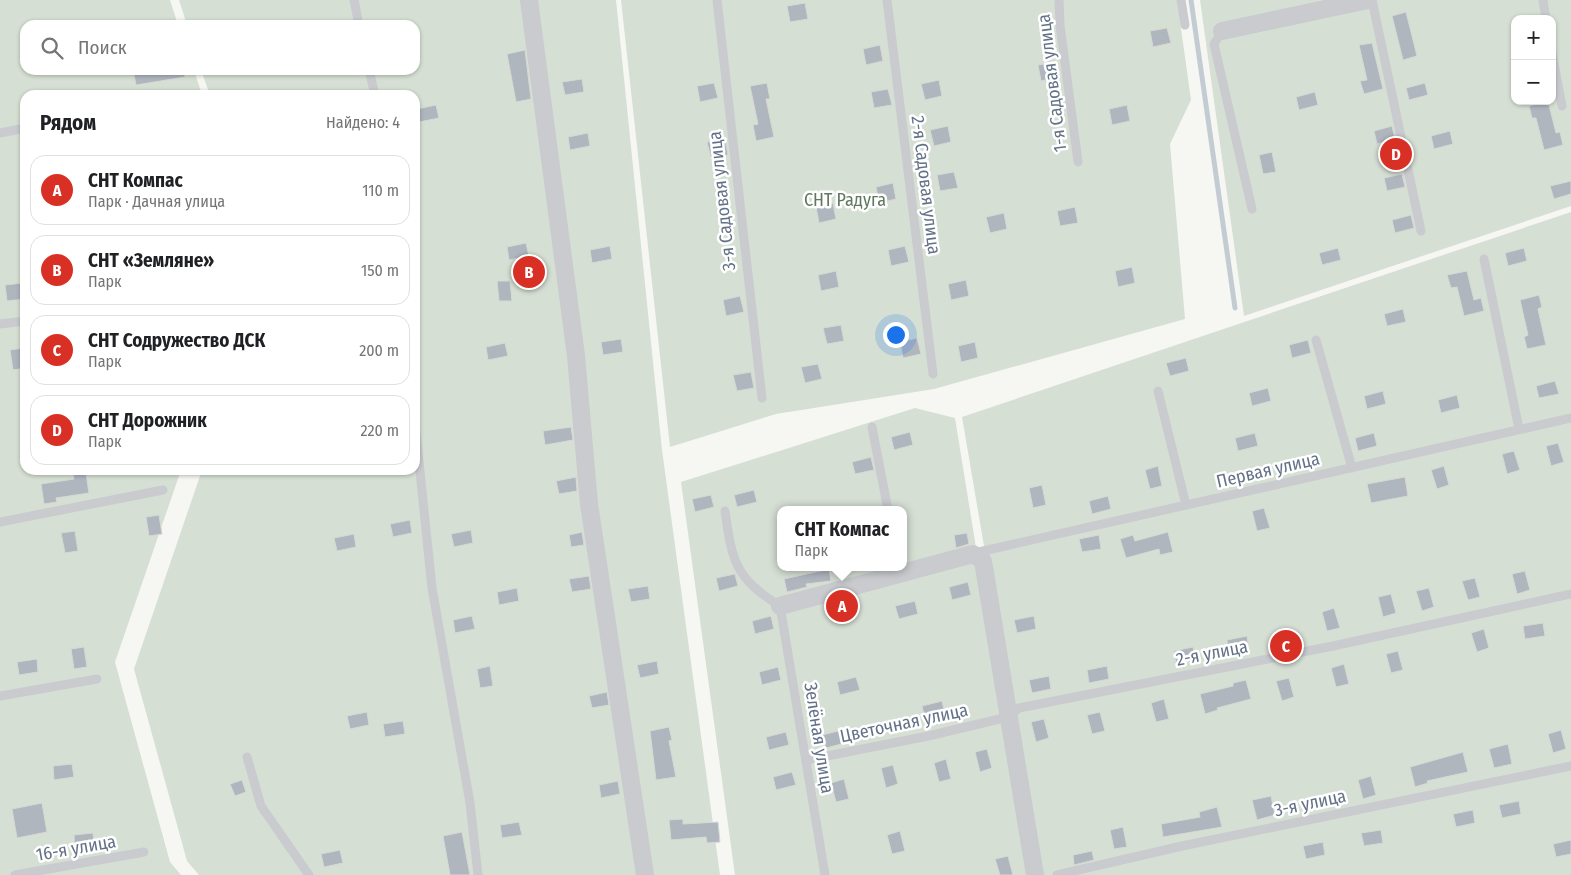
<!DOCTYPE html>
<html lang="ru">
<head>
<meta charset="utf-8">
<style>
	body { margin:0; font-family:"Fira Sans Condensed",sans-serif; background:#f2f2f2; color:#202124 }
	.controls { position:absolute; right:15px; top:15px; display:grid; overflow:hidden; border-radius:10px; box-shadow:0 1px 4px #0004 }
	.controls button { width:45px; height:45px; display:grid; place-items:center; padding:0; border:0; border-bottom:1px solid #e0e0e0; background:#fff; color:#202124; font:25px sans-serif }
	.you { position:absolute; left:895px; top:334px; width:18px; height:18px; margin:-12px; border:4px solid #fff; border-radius:50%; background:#1a73e8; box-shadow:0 0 0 8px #1a73e833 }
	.badge { display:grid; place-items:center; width:32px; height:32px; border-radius:50%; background:#d93025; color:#fff; font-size:16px; font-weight:700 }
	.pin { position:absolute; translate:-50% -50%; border:2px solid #fff; box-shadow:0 1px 5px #0006 }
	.popup { position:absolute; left:777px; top:506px; width:130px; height:65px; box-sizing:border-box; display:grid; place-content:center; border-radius:10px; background:#fff; filter:drop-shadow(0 1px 4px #0005); font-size:16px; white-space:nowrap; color:#757577 }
	.popup b { font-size:19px; color:#202124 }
	.popup::after { content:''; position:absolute; left:50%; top:100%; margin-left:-10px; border:10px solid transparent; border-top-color:#fff }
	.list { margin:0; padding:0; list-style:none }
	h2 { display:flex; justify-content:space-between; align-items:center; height:65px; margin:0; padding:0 20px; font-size:21px }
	h2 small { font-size:16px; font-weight:400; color:#757577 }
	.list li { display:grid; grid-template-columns:32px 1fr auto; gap:15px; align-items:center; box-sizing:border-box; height:70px; margin:0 10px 10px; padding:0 10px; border:1px solid #e0e0e0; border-radius:15px }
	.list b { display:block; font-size:19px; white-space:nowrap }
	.list p { margin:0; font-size:16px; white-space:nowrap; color:#757577 }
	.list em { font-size:16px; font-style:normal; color:#757577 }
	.icon { flex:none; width:28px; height:28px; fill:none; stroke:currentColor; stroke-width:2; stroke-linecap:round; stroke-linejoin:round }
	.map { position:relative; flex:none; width:1571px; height:875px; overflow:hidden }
	.search { position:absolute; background:#fff; box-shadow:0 1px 4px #0004; left:20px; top:20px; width:400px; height:55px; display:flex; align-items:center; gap:12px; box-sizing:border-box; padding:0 18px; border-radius:15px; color:#757577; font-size:19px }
	.panel { position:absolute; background:#fff; box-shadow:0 1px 4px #0004; left:20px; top:90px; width:400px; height:385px; border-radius:15px }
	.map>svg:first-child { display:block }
	.green { fill:#d6dfd4; fill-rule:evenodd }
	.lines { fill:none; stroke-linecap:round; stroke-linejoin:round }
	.stream { stroke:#c4ccd3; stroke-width:5 }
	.building { fill:#b0b6be; stroke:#d8d8d6 }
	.lane { stroke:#c9cbcf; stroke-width:9 }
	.street { stroke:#c9cbcf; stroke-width:18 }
	.labels { text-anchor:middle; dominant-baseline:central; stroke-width:5; stroke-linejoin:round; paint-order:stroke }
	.street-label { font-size:18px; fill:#637287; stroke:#fff }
	.park-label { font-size:18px; fill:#60795f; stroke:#fff }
</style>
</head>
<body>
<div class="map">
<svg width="1571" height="875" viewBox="0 0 1571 875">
	<rect width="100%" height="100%" fill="#f6f7f3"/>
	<path class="green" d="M0 0H170L178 25H25V70H194L202 95H25V470H181L115 662 170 862 181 875H0Z
		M179 0H616L662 450 720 875H199L187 861 134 669 202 470H415V95H210L201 70H415V25H187Z
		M621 0H1177L1191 100 1170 144 1185 319 934 389 776 414 670 447Z
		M1200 0H1571V206L1244 316ZM1515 19H1552V101H1515Z
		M1571 212V875H1040L962 417Z
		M915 408 955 418 1029 875H735L681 482ZM781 510H903V567H781Z"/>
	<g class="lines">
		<path class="stream" d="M1191 0 1235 308"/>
	</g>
	<path class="building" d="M805 3 808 19 790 22 787 6Z
		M1406 12 1417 56 1403 60 1392 16Z
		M1167 28 1171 43 1153 47 1150 31Z
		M1372 43 1383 89 1364 94 1360 81 1367 80 1359 45Z
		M880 45 883 61 866 65 863 49Z
		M525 50 531 99 516 102 507 54Z
		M1055 62 1059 77 1041 81 1038 65Z
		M133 70H184L185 77 136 85Z
		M582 79 584 92 565 95 562 82Z
		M939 80 942 96 925 100 921 84Z
		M714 83 718 98 700 102 697 86Z
		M767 83 770 99H766L774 137 756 141 753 125 758 124 750 86Z
		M1425 83 1428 95 1409 100 1406 88Z
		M888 89 892 105 874 108 871 92Z
		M1315 92 1318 105 1299 110 1296 97Z
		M1548 101 1556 133 1560 132 1563 145 1544 150 1536 118H1532L1529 106Z
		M436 105 439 118 419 122 417 109Z
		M1127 105 1130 121 1112 125 1109 109Z
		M948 126 951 142 934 146 930 130Z
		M1392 126 1395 139 1377 144 1374 131Z
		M1450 131 1453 144 1434 149 1431 136Z
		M588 133 590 146 570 150 568 137Z
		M725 139 728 155 711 158 707 142Z
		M1272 152 1276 172 1263 174 1259 155Z
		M954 172 958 188 940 191 937 175Z
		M1402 174 1405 187 1387 191 1384 178Z
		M1571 181V194L1554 199 1550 186Z
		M893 183 896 199 879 203 876 187Z
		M833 203 836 219 819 223 816 207Z
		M1075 207 1078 223 1060 226 1057 211Z
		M1004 213 1007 229 990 233 986 217Z
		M1411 215 1414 228 1395 233 1392 220Z
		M526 243 529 256 509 260 507 247Z
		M610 246 612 259 592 263 590 250Z
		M905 246 909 262 891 266 888 250Z
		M1338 248 1341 260 1322 265 1319 253Z
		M1524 248 1527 261 1508 266 1505 253Z
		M1132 267 1135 283 1118 287 1115 271Z
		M836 271 839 287 821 291 818 275Z
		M1467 271 1474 300 1481 298 1484 311 1464 316 1457 287 1451 288 1447 275Z
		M966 280 969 296 951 300 948 284Z
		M497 281H510L512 301H499Z
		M22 283 25 299 7 301 5 285Z
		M1539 295 1542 307 1538 309 1546 345 1527 349 1524 337 1528 335 1520 300Z
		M740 296 744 312 726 316 723 300Z
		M1403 309 1406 322 1387 326 1384 314Z
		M841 325 844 341 827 344 823 328Z
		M917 338 921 354 903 358 900 342Z
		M621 339 623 352 603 355 601 342Z
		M1308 340 1311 353 1292 358 1289 345Z
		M975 342 978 358 961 362 958 346Z
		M505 343 508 356 488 360 486 347Z
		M23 348 25 368 13 370 10 350Z
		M1186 358 1189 371 1170 376 1166 363Z
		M818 364 822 379 805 383 801 367Z
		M751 372 754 388 737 391 733 375Z
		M1555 381 1559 394 1539 398 1536 386Z
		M1268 388 1271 401 1252 406 1249 393Z
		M1383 391 1386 404 1367 409 1364 396Z
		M1457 395 1460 408 1441 413 1438 400Z
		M571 427 573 440 545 445 543 431Z
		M910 432 913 445 894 450 891 437Z
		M1255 433 1258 446 1238 451 1235 438Z
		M1374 433 1377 446 1358 451 1355 438Z
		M1558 443 1564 462 1551 466 1546 446Z
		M1514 451 1520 470 1507 474 1502 454Z
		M871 457 874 470 855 474 852 462Z
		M1158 466 1162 486 1150 489 1145 470Z
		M1444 466 1449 485 1437 489 1431 470Z
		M86 473 89 493 56 498 57 502 44 504 41 484 74 479 73 475Z
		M576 477 577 491 559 494 556 481Z
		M1405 477 1408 496 1371 503 1367 484Z
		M1042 485 1046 505 1033 508 1029 488Z
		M754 490 757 502 737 507 734 495Z
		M711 495 714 507 695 512 692 499Z
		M1108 496 1111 509 1092 514 1089 501Z
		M1264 508 1270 528 1257 531 1252 511Z
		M159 515 162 534 149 536 146 517Z
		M410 520 412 533 393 537 390 524Z
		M471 530 473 543 454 547 451 534Z
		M75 531 78 551 65 553 61 533Z
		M582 532 584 545 571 547 569 535Z
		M1168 532 1173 552 1160 555 1159 549 1126 558 1120 539 1133 535 1135 541Z
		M967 533 969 544 956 548 954 535Z
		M354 534 356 547 337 551 334 538Z
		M1099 535 1101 549 1082 552 1079 539Z
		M829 569 831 581 806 584 807 587 787 592 784 579Z
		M1525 571 1530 590 1517 594 1512 574Z
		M735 574 738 586 719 591 716 578Z
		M589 576 591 589 572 592 569 579Z
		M1475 578 1480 597 1468 600 1462 581Z
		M968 582 971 595 952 600 949 587Z
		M648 586 650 599 631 602 628 589Z
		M517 588 519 601 499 605 497 592Z
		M1429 588 1434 607 1422 611 1416 591Z
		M1391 594 1396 613 1383 617 1378 597Z
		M915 601 918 614 899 619 895 606Z
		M1334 608 1340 628 1327 631 1322 612Z
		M472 616 475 629 455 633 453 620Z
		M771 616 774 629 755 634 752 621Z
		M1034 616 1036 629 1017 633 1014 620Z
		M1543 623 1545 636 1525 639 1523 626Z
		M1484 629 1489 648 1477 652 1471 633Z
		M1247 636 1249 649 1229 653 1227 640Z
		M84 647 87 667 74 669 71 649Z
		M1193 647 1196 660 1176 664 1174 651Z
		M1398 651 1403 670 1391 673 1386 654Z
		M37 659 38 672 19 675 17 662Z
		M657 661 659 674 640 678 637 665Z
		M1344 664 1349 684 1336 687 1331 668Z
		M490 666 493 686 480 688 477 669Z
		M1107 666 1109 679 1089 683 1087 670Z
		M778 667 781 680 762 685 759 672Z
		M1049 676 1051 689 1032 693 1029 680Z
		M856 677 860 690 840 695 837 682Z
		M1289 678 1294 697 1282 701 1276 681Z
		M1246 680 1251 699 1217 708 1218 710 1205 714 1200 694 1233 686V683Z
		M607 692 609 705 592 708 589 696Z
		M1164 699 1169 719 1156 722 1151 703Z
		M942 701 945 714 925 719 922 706Z
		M367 712 369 725 350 729 347 716Z
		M1100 712 1105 731 1092 734 1087 715Z
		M1044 719 1049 738 1036 742 1031 722Z
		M403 721 405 734 385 737 383 724Z
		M669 727 672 740 669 741 676 777 656 780 650 731Z
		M842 730 845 743 826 748 822 735Z
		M1561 730 1566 749 1553 753 1548 734Z
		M786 732 789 745 769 750 766 737Z
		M1508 744 1512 764 1494 768 1489 749Z
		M987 749 992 768 980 772 975 752Z
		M1463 752 1468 772 1427 781 1428 783 1415 787 1410 767Z
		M946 759 951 779 939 782 934 763Z
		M72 764 74 777 54 780 53 766Z
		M893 765 898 784 886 788 881 768Z
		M792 772 796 785 776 790 773 777Z
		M1371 776 1376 795 1363 799 1358 780Z
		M844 779 849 799 836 802 831 783Z
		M242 780 246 792 235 796 230 784Z
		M618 781 620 794 601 798 599 785Z
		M1271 796 1275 815 1257 820 1252 800Z
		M1519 801 1521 814 1502 818 1499 805Z
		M42 803 47 832 17 838 12 809Z
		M1217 807 1222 827 1163 837 1161 824 1200 817 1199 812Z
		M1473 810 1475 823 1456 827 1453 814Z
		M683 819V824L718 822 720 842 707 843 706 837 671 840 669 820Z
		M519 822 522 835 502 838 500 825Z
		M1123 827 1127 847 1114 849 1110 830Z
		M1381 830 1383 843 1364 846 1361 833Z
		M900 831 905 851 892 854 887 835Z
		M462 832 470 875H450L443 836Z
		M93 833 94 846 75 849 74 835Z
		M1571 840V854L1556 857 1553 844Z
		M1323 842 1325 855 1306 859 1303 846Z
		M340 850 343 863 324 867 321 854Z
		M1092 851 1094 860 1074 865 1073 855Z
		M1008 856 1013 875H1000L995 859Z"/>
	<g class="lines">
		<path class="lane" d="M354 0 359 25
			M717 0 762 398
			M887 0 933 374
			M1059 0 1060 25 1078 162
			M1181 0 1185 25
			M1372 0 1421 231
			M1543 0 1546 19
			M1222 31 1214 44 1252 209
			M1552 53 1562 106
			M369 70 375 95
			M0 133 25 128
			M1484 259 1519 429
			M0 324 25 321
			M1316 340 1352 468
			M1158 391 1186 505
			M415 423 432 588 470 803 478 875
			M872 427 888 510
			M725 511C732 561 735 578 780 606L825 875
			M0 522 163 490
			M974 553 1571 418
			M0 696 97 679
			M247 757 261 806 309 875
			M807 760 928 736 1008 717 1019 708 1333 646 1571 594
			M15 875 144 852
			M1057 875 1182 846 1571 766"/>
		<path class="street" d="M529 0 576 356 589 504 645 875
			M1222 31 1368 0
			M780 606 973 554 983 561 1035 875"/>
	</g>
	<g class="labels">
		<g class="street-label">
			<text transform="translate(1052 83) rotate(-97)">1-я Садовая улица</text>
			<text transform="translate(926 185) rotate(83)">2-я Садовая улица</text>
			<text transform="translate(722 201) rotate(-96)">3-я Садовая улица</text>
			<text transform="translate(1268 470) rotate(-13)">Первая улица</text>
			<text transform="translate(1212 653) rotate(-11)">2-я улица</text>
			<text transform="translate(904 723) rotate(-12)">Цветочная улица</text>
			<text transform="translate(819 738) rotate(81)">Зелёная улица</text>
			<text transform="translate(1310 803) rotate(-12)">3-я улица</text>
			<text transform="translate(76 848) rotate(-10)">16-я улица</text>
		</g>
		<g class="park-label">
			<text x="845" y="200">СНТ Радуга</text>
		</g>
	</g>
</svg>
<div class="controls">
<button>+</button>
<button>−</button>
</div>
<div class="you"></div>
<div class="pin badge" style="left:842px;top:606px">A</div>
<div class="popup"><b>СНТ Компас</b>Парк</div>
<div class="pin badge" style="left:529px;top:272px">B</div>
<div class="pin badge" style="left:1286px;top:646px">C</div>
<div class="pin badge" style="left:1396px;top:154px">D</div>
<div class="search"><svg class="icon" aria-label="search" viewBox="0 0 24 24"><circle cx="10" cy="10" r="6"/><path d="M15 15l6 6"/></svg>Поиск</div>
<section class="panel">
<h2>Рядом<small>Найдено: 4</small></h2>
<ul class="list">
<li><span class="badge">A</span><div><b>СНТ Компас</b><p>Парк · Дачная улица</p></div><em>110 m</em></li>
<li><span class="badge">B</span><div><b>СНТ «Земляне»</b><p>Парк</p></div><em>150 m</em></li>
<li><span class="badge">C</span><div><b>СНТ Содружество ДСК</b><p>Парк</p></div><em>200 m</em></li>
<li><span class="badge">D</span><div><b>СНТ Дорожник</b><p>Парк</p></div><em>220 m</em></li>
</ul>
</section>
</div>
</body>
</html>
